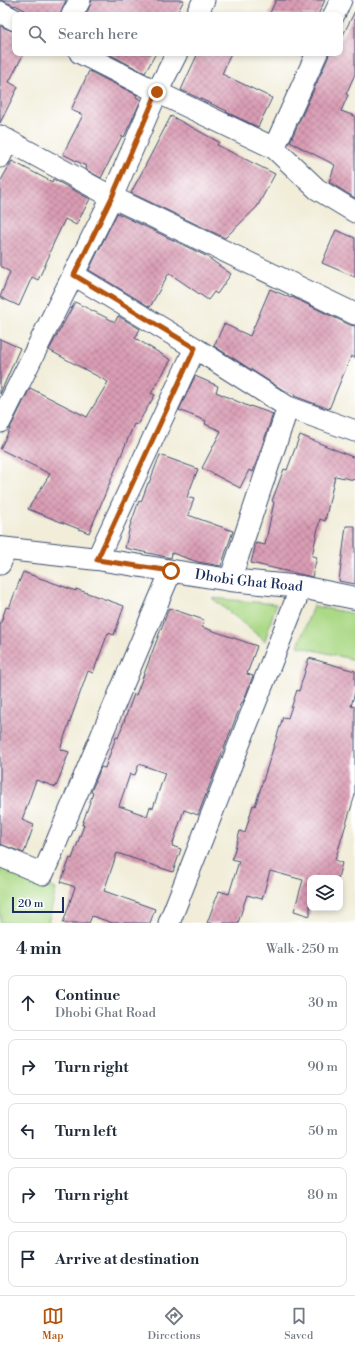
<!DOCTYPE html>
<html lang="en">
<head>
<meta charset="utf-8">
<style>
	body { margin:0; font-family:"Libre Bodoni",serif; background:#f6f6f7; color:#1f2937 }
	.controls { position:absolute; right:12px; bottom:12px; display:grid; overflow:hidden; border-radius:8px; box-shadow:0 2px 6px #0003 }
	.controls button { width:36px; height:36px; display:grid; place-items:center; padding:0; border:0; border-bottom:1px solid #e0e1e3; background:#fff; color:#1f2937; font:20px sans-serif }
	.scale { position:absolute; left:12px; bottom:10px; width:52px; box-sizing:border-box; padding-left:4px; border:2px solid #1b2f5e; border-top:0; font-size:11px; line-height:14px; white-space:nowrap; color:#1b2f5e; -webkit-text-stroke:3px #fff; paint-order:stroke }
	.stop { position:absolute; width:12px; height:12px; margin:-9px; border:3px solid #b45309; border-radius:50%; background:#fff }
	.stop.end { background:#b45309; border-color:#fff; box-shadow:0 1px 4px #0008 }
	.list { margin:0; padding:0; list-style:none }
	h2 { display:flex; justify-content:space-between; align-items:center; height:52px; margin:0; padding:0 16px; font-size:17px }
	h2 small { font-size:13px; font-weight:400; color:#747a83 }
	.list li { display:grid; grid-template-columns:26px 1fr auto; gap:12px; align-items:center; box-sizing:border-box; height:56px; margin:0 8px 8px; padding:0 8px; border:1px solid #e0e1e3; border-radius:8px }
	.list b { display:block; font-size:15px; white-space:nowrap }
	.list p { margin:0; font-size:13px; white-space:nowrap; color:#747a83 }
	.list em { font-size:13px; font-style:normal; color:#747a83 }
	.icon { flex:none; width:22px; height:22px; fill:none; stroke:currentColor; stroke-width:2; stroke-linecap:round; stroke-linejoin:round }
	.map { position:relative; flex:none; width:355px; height:923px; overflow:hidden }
	.search { position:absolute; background:#fff; box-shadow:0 2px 6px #0003; left:12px; right:12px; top:12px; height:44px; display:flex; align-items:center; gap:10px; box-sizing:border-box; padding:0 14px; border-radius:8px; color:#747a83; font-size:15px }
	.sheet { height:372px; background:#fff }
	nav { display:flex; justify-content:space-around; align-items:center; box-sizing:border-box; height:56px; border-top:1px solid #e0e1e3; background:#fff; font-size:11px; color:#747a83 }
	nav a { display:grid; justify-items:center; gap:2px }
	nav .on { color:#b45309 }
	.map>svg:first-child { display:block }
	.green { fill:#abd986; stroke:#638472 }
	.building { fill:url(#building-cross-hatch); fill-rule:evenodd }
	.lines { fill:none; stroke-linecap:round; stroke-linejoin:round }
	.minor-casing { stroke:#3b4c70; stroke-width:23 }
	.major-casing { stroke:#3b4c70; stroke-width:24 }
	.minor { stroke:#fff; stroke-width:21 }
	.major { stroke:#fff; stroke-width:22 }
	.route { stroke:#b45309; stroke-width:5 }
	.labels { text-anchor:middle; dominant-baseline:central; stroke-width:3.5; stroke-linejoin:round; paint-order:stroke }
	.street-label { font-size:14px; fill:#1b2f5e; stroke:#fff }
</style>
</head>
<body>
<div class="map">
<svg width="355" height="923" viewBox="0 0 355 923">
	<defs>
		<pattern id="building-cross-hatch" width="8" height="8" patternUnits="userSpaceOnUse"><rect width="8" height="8" fill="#da9db4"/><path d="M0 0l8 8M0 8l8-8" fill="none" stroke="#b08096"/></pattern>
	</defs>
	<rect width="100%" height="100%" fill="#fff"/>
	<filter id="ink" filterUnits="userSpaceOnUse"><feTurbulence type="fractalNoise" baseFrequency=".025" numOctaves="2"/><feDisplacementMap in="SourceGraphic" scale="8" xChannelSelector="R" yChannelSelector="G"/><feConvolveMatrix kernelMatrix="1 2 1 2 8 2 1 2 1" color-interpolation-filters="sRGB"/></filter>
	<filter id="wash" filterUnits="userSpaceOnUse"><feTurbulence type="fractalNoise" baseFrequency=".012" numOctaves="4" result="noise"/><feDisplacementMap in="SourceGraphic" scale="16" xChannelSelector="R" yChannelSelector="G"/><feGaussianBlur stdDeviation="0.9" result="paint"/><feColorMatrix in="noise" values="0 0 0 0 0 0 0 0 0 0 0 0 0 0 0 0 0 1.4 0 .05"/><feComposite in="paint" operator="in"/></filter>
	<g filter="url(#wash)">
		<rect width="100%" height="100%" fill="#f1edd9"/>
		<path class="green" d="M212 598 276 604 265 641Z
			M313 606 355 614V660L298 646Z
			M0 866 56 889 48 923H0Z"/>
		<g id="blocks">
			<path class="building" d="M0 0H66L60 15H34L15 5V6Z
				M92 0H184L176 15H86Z
				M276 0H325L318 15H269Z
				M355 11V74L346 94 348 95 341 111 355 116V198L329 182 335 165 290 142 328 58 329 53H340V41Z
				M0 26 15 32V53H24L9 82 18 87 0 123Z
				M107 53H156L145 73Z
				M198 53H231L222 74 272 98 258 127 226 112 227 111 181 90Z
				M89 71 137 95 136 97 141 100 124 137 122 136 101 178 85 169 86 166 63 154 83 115 71 110Z
				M171 116 219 142 217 145 275 174 257 207 225 238 131 193Z
				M12 161 52 182 53 179 90 199 76 225 65 219 49 253 50 254 38 280 32 277 19 306 0 297 10 272 0 266V182Z
				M117 213 206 256 231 274 217 294 214 292 208 300 169 273 150 307 89 270Z
				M336 230 355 238V277L322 263Z
				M270 289 291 298 292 297 350 325 355 326V358L351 356 329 409 294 396 295 394 283 390 214 346 224 324 250 336Z
				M75 302 115 322 118 316 140 329 135 338 171 360 151 393 155 395 137 425 134 424 89 533 28 509 50 474 0 449 30 388 87 417 108 382 49 350Z
				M0 339 20 348 0 394Z
				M195 376 218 386 216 392 250 407V406L273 414 253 472 249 470 240 488 202 468 221 431 205 424 206 421 179 410Z
				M300 435 355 458V480L335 476 325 521 320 519 312 556 317 557 312 577 251 563 256 543 265 545 274 502 272 501 284 469 287 470Z
				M160 455 198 469 187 497 194 499 188 515 233 531 221 566 198 562 172 553 171 558 125 548 130 526 139 501 141 502 148 483H149Z
				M346 526H355V584L339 581Z
				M23 572 76 591V589L124 606 114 635 108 633 93 673 88 671 60 749 69 752 56 787 36 780 22 820 34 825 24 853 0 844V625L6 607 9 608Z
				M169 608 204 620 202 627 257 646 247 674 253 676 243 702H242L198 815 184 810 172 846 181 849 173 872 117 853 104 891 155 909 150 923H113L92 916 89 923H63L75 887 61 882 70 858 72 859 84 825H82L93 793 91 792 101 767 105 768 116 737 118 738 134 694 136 695ZM139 764 165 773 153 808 150 807 147 816 119 806 130 774 135 775Z
				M309 658 355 671V692L351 706 355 707V795L335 860 342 863 338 878H310V916L294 911 303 880 270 871 262 899 247 895 238 923H207L219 891 229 894 239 861 232 859 240 831 245 833 253 805 255 806 283 717 288 718 297 690 299 691Z"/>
		</g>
	</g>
	<g filter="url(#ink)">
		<use href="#blocks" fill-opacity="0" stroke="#3b4c70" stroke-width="1"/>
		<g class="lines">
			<defs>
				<path id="minor" d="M0 12 15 20
					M72 15 80 0
					M196 15 204 0
					M334 15 341 0
					M80 53 157 92 274 148 317 189 355 212
					M0 136 112 197 355 314
					M274 148 317 53
					M0 157 8 140
					M74 275 195 348 288 407 355 431
					M0 422 112 197 157 92 177 53
					M97 559 195 348
					M0 564 6 549
					M230 580 288 407
					M0 856 43 874 171 571
					M169 923 301 587"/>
				<g id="major">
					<path id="s1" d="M0 548 97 559 230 580 301 587 355 598"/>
				</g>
			</defs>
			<use href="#minor" class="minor-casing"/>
			<use href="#major" class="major-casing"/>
			<use href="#minor" class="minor"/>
			<use href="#major" class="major"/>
		</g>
	</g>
	<g class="lines" filter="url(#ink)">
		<path class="route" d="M157 92 112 197 74 275 195 348 97 560 171 571"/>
	</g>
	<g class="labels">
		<g class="street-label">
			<text stroke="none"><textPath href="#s1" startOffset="251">Dhobi Ghat Road</textPath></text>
		</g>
	</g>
</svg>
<div class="controls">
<button><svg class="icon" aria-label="layers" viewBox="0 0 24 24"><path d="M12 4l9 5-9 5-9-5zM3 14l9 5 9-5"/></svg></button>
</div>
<div class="scale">20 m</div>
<div class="stop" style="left:171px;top:571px"></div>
<div class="stop end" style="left:157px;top:92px"></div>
<div class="search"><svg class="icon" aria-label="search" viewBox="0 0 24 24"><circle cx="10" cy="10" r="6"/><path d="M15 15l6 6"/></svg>Search here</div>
</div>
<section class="sheet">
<h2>4 min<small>Walk · 250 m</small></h2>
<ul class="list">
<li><svg class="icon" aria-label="ahead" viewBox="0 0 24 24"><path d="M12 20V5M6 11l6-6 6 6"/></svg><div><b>Continue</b><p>Dhobi Ghat Road</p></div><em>30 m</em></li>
<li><svg class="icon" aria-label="right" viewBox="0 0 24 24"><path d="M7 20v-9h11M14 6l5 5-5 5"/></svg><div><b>Turn right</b></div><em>90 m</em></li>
<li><svg class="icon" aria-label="left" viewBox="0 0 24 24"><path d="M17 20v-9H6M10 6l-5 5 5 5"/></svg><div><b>Turn left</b></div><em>50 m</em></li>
<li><svg class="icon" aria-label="right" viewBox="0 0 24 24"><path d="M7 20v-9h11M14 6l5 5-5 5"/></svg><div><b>Turn right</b></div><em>80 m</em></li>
<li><svg class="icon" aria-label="arrive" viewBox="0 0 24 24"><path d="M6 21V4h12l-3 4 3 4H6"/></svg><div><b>Arrive at destination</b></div></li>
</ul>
</section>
<nav>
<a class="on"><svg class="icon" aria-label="map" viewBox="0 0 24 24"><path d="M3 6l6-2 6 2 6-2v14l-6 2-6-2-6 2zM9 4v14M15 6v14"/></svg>Map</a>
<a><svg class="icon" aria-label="directions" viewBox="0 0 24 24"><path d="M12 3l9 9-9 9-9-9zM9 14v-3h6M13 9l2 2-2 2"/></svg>Directions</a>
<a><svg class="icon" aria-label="saved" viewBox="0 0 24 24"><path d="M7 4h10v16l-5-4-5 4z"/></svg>Saved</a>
</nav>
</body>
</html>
